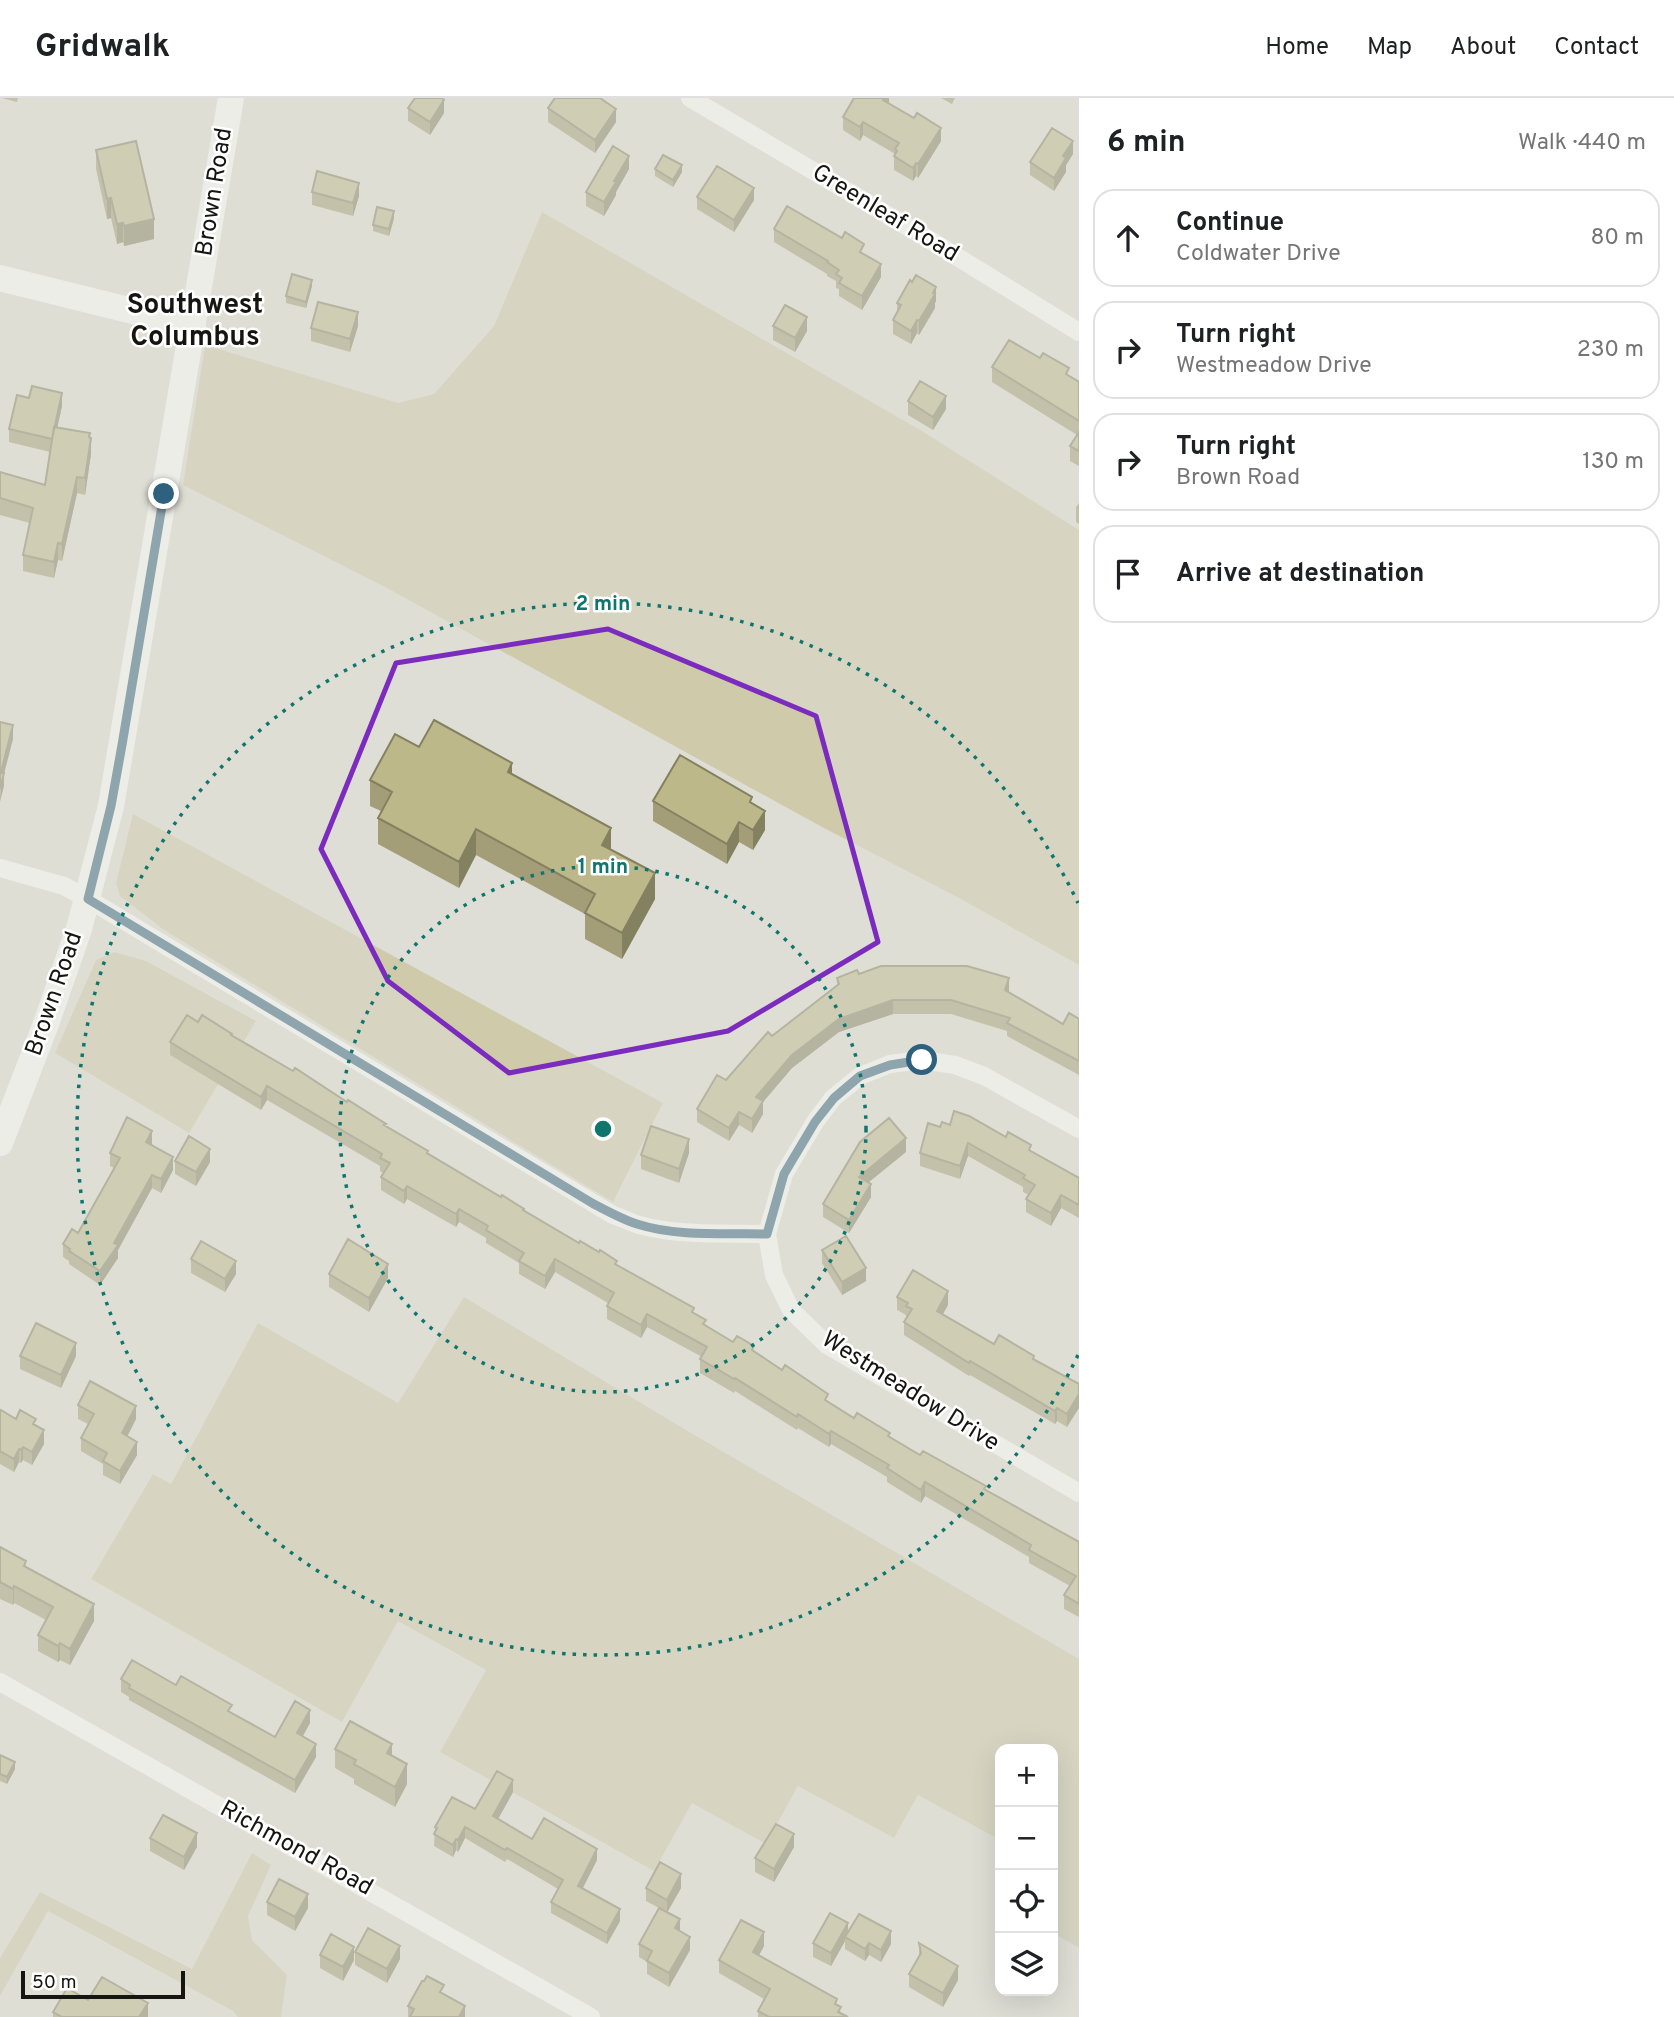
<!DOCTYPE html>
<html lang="en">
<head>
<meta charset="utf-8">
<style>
	body { margin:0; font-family:Overpass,sans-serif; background:#f6f6f6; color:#202124 }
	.controls { position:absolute; right:21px; bottom:21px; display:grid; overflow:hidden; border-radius:14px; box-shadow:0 7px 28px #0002 }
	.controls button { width:63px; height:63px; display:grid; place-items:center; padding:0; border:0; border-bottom:2px solid #e0e0e0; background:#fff; color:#202124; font:35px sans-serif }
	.scale { position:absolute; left:21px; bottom:18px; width:164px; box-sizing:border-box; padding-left:7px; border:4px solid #151512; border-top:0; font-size:19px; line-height:24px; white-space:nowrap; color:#151512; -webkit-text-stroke:5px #fff; paint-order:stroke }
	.stop { position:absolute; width:21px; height:21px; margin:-16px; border:5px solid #2d617e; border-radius:50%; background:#fff }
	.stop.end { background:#2d617e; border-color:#fff; box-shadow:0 2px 7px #0008 }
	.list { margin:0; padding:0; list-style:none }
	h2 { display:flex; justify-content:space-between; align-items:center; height:91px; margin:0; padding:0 28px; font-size:30px }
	h2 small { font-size:23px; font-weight:400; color:#757577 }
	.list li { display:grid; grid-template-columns:46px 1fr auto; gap:21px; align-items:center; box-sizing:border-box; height:98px; margin:0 14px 14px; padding:0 14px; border:2px solid #e0e0e0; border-radius:21px }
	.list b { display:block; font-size:26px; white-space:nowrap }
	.list p { margin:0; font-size:23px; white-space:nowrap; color:#757577 }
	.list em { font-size:23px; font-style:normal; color:#757577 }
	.icon { flex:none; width:38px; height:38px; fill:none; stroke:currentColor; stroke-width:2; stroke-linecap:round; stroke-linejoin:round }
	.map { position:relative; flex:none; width:1079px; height:1919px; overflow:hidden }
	header { display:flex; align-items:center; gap:42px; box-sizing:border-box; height:98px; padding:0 35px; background:#fff; border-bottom:2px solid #e0e0e0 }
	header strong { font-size:33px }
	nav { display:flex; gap:38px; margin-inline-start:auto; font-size:24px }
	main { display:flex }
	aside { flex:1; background:#fff }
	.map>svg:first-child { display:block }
	.green { fill:#cfcbaa }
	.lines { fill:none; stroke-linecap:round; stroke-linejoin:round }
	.street { stroke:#fff; stroke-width:18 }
	.secondary { stroke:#fff; stroke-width:26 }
	.wall { fill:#a39e77 }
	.shaded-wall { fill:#848161 }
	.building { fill:#bdb88a; stroke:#848161; stroke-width:2 }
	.route { stroke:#2d617e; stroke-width:9 }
	.marked { fill:none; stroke:#7b2cbf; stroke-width:5; stroke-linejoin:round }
	.ring { fill:none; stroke:#0f766e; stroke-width:3.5; stroke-dasharray:3.5 7 }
	.labels { text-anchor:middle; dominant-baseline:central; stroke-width:5; stroke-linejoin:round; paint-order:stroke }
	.street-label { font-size:24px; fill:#151512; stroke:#fff }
	.quarter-label { font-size:28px; font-weight:bold; fill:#151512; stroke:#fff }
	.centre { fill:#0f766e; stroke:#fff; stroke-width:3.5 }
	.ring-label { font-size:21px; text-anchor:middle; font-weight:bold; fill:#0f766e; stroke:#fff; stroke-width:5; stroke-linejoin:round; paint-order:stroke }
</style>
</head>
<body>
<header>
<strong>Gridwalk</strong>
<nav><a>Home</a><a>Map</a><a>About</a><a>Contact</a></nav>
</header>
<main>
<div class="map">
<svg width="1079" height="1919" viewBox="0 0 1079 1919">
	<rect width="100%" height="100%" fill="#dfded6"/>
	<path class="green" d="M542 114 922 333 1079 432V867L959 800 822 729 385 489 183 387 205 247 398 305 434 296 494 228Z
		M133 716 663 1005 613 1104 164 832 120 798 116 785Z
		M114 854 146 863 256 923 189 1035 55 955 96 862Z
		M464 1199 691 1335 1079 1561V1850L1053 1835V1651H1000V1742L918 1697 894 1740 798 1688 766 1746 692 1705 654 1773 440 1654 486 1572 398 1523 342 1624 91 1481 153 1376 171 1386 258 1225 398 1305Z
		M252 1755 271 1767 248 1818 252 1842 287 1877 281 1919H238L233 1913 48 1813 0 1898V1860L40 1794 192 1871Z"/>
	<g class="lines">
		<path class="street" d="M690 0 925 139 1079 234
			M0 770 64 788 88 801 613 1117C622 1120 630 1124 639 1127 680 1138 725 1135 767 1136
			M1079 1031 984 978 955 967 922 962 890 966 860 978 833 1000 815 1024 784 1076 767 1136 774 1177 791 1212 827 1247 1079 1395
			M0 1584 591 1919"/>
		<path class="secondary" d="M0 180 193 228
			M0 1045 47 923 79 831 111 708 231 0"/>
	</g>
	<path class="wall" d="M2 0H18L17 4Z
		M889 0V6L941 43 918 80 916 78 913 83 894 72V58L895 56 863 37 860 43 843 32V19Z
		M941 0H955L952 6Z
		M408 10 444 15 430 37 408 23Z
		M548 10 616 24 595 55 548 24Z
		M96 52 154 141 124 148 123 144 117 146 111 120 107 121 96 71Z
		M1073 56 1066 67V74L1054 93 1030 77V64Z
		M629 71 616 94V97L604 118 586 108V94Z
		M655 71 682 74 673 89 655 78Z
		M312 94 359 98 353 118 312 107Z
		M697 99 754 102 734 134 697 111Z
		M394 120 389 138 373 133V127Z
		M774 131 864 156 881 179 862 212 839 198V191L836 190V183L827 178V176L774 144Z
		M312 188 306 210 286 205V198Z
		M936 203 935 205V210L919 237 917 235 911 246 893 236V222L897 214V205Z
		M358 228 350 254 311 243V230Z
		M773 228 807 233 795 254 773 242Z
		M992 269 1069 278 1079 284V368L1070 363V348L1077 337 992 284Z
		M908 303 946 311 933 332 908 317Z
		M62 308 57 330 90 339 91 356 85 397 77 395 62 463 58 462 54 480 23 473V457L30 425 0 417V374L45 387 50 354 9 344V331Z
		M1079 405V426L1076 424V409Z
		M419 649 512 676 611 752 655 801 622 861 585 841V816L476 757 459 790 378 746V720L381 713 370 708V682Z
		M653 703 752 705 765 732 753 752 739 744 727 766 653 723Z
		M859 876 1008 894 1063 926 1079 921V977L1007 938V933L951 916H893L839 934 792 970 763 1004V1016L752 1035 739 1027 729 1043 697 1024V1011L772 938 837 888V880Z
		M198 924 232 938 347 1004 428 1056 617 1168 694 1215 706 1227 733 1244 754 1254 854 1320 890 1339 920 1357 1079 1444V1519L1064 1511V1497L1070 1488 1029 1465V1459L925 1398 921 1405 887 1384V1379L831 1346 829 1349 798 1330 797 1332 735 1293 734 1295 700 1275V1261L702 1259 647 1229 641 1240 607 1221V1208L608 1205 555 1174 545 1191 519 1176V1165L486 1145V1140L459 1124 456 1129 407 1101 404 1106 381 1092V1079L383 1075 380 1073V1068L267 1002 261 1012 170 957V944Z
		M940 1029 1031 1053 1079 1080V1120L1061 1110 1051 1128 1026 1114V1101L1029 1097 1023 1094V1089L968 1058 960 1081 920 1068V1055Z
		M152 1046 173 1072 161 1095 152 1090 118 1152V1160L100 1187 69 1166V1163L63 1159V1146L78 1135 114 1070 110 1068V1055Z
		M906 1054 869 1084 871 1099 849 1135 823 1119V1106Z
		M689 1055 679 1085 641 1071V1057Z
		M175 1063 210 1064 196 1088 175 1076Z
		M822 1152 866 1183 842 1197 822 1165Z
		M191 1161 236 1176 225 1194 191 1175Z
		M329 1176 388 1180 369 1214 329 1189Z
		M897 1199 948 1207 943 1216 994 1246 1034 1262 1079 1286 1067 1329 1057 1323 1055 1326 970 1277 969 1278 904 1237V1224L906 1221V1217L897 1212Z
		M20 1258H76L61 1290 20 1271Z
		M78 1307 136 1321 127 1338 137 1357 120 1386 103 1377V1366L81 1353V1340L88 1326 78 1321Z
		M0 1314 36 1328 44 1346 32 1367 23 1362 21 1365 19 1364 14 1374 0 1366Z
		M0 1449 94 1523 70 1567 60 1562 58 1564 38 1553V1537L46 1522 14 1505 13 1507 0 1501Z
		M121 1581 176 1587 232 1615 275 1639 310 1625 303 1638 316 1659 295 1695 129 1602V1599L121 1594Z
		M335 1651 392 1658 407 1686 395 1709 354 1686V1681L335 1670Z
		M0 1657 15 1671 7 1686 0 1683Z
		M513 1694 498 1721 532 1741 597 1762 583 1790 620 1823 607 1846 551 1815V1804L558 1791 507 1761 505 1764 465 1740 458 1754 456 1752 453 1759 434 1748 435 1729Z
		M150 1740 197 1749 184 1772 150 1753Z
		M794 1749 774 1784 755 1774V1760Z
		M646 1790H681L667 1814 680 1833 690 1852 669 1889 647 1876V1864L639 1859V1846L659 1810 646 1803Z
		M267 1804 308 1810 295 1833 267 1817Z
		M848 1834 891 1846 881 1864 869 1857 865 1863 845 1851V1843L831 1868 813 1859V1845Z
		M919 1845 958 1882 943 1909 909 1889V1876L919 1859Z
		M764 1848 759 1857 837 1907 841 1915 848 1919H758V1913L764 1901 719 1875V1862Z
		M355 1854 400 1861 387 1885 355 1867Z
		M320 1857 354 1862 343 1883 320 1870Z
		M444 1896 465 1919H408V1908Z
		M88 1902 148 1919H53V1914Z"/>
	<path class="shaded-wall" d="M884 0H889V5L883 2Z
		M444 2V15L430 37V24Z
		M616 11V24L595 55V42Z
		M863 24V37L860 43V29Z
		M941 30V43L918 80V66Z
		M1073 43V56L1066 67V74L1054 93V80L1063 58Z
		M629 58V71L616 94V97L604 118V104L614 83Z
		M916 65V78L913 83V70Z
		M682 67V74L673 89V82Z
		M359 85V98L353 118V105Z
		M754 90V102L734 134V122Z
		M111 100V120L107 121V101Z
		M394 113V120L389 138V131Z
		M154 121V141L124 148V128Z
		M123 125V144L117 146V126Z
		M881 166V179L862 212V198Z
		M312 182V188L306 210V204Z
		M936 189V203L935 205V210L919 237V223Z
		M358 214V228L350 254V241Z
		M807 219V233L795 254V240Z
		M917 222V235L911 246V233Z
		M62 295V308L52 354V341Z
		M946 298V311L933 332V319Z
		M91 340V356L85 397V380Z
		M77 379V395L62 463V446Z
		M58 445V462L54 480V464Z
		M13 627V641L4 676V688L0 704 1 674Z
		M512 665V691L508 674Z
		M765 713V732L753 752V732Z
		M739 724V744L727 766V746Z
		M611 730V756L602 747Z
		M476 731V757L459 790V764Z
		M655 775V801L622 861V835Z
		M1009 880V894L1005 906V892Z
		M893 902V916L839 934 792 970 763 1004V1016L752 1035V1021L756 999 792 957 839 921Z
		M267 988V1002L261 1012V999Z
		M739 1014V1027L729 1043V1030Z
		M152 1033V1046L146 1058V1044Z
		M906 1040V1054L859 1092V1079Z
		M689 1041V1055L679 1085V1071Z
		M968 1045V1058L960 1081V1068Z
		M210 1051V1064L196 1088V1074Z
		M173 1059V1072L161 1095V1081Z
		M152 1077V1090L118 1152V1160L100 1187V1173L114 1145Z
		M871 1086V1099L849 1135V1122Z
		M407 1088V1101L404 1106V1093Z
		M1061 1097V1110L1051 1128V1115Z
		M459 1111V1124L456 1129V1116Z
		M555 1161V1174L545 1191V1178Z
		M236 1163V1176L225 1194V1181Z
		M388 1166V1180L369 1214V1200Z
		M866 1170V1183L842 1197V1184Z
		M948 1193V1207L937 1226V1213Z
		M647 1216V1229L641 1240V1227Z
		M76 1245V1258L61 1290V1277Z
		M1079 1296V1310L1067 1329V1316Z
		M136 1308V1321L122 1349V1335Z
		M1057 1310V1323L1055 1326V1313Z
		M44 1332V1346L32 1367V1354Z
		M831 1333V1346L829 1349V1336Z
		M137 1344V1357L120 1386V1373Z
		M23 1349V1362L21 1365V1352Z
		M19 1351V1364L14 1374V1361Z
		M925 1384V1398L921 1405V1392Z
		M14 1488V1505L13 1507V1491Z
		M94 1506V1523L70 1567V1551Z
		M60 1545V1562L58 1564V1548Z
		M310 1612V1625L297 1648V1635Z
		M316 1646V1659L295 1695V1682Z
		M392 1646V1666L387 1655Z
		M15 1664V1671L7 1686V1679Z
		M407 1666V1686L395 1709V1689Z
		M513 1682V1694L493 1730V1718Z
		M465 1729V1740L458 1754V1742Z
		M197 1735V1749L184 1772V1759Z
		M794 1736V1749L774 1784V1771Z
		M456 1741V1752L453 1759V1747Z
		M597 1751V1762L578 1799V1788Z
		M681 1776V1790L667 1815V1802Z
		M308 1796V1810L295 1833V1819Z
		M620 1811V1823L607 1846V1835Z
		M680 1821V1834L675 1830Z
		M848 1825V1838L845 1839V1843L831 1868V1855Z
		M891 1833V1846L881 1864V1852Z
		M764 1834V1848L753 1868V1854Z
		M690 1839V1852L669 1889V1875Z
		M869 1845V1857L865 1863V1851Z
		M400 1848V1861L387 1885V1871Z
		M354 1849V1862L343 1883V1869Z
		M958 1868V1882L943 1909V1895Z
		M148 1905V1919H139Z
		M465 1908V1919H459Z"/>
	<path class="building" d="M415 0H442L444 2 430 24 408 10Z
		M555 0H600L616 11 595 42 548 10Z
		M854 0H884L883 2 914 20 917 15 941 30 918 66 916 65 913 70 894 58 897 53 895 51 899 45 863 24 860 29 843 19Z
		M1052 30 1073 43 1063 58 1066 60 1054 80 1030 64Z
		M136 43 154 121 124 128 123 125 117 126 111 100 107 101 96 52Z
		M613 48 629 58 614 83 616 84 604 104 586 94Z
		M663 57 682 67 673 82 655 71Z
		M717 68 754 90 734 122 697 99Z
		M317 73 359 85 353 105 312 94Z
		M787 108 842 140 845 134 864 146 860 154 881 166 862 198 839 185 842 180 836 176 839 172 827 164 828 163 774 131Z
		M377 109 394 113 389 131 373 127Z
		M292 176 312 182 306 204 286 198Z
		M916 177 936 189 933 195 935 196 919 223 917 222 911 233 893 222 901 207 897 205 910 182 912 184Z
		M318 204 358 214 350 241 311 230Z
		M785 207 807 219 795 240 773 228Z
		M1009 242 1040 260 1043 255 1069 270 1066 276 1079 284V323L992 269Z
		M920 283 946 298 933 319 908 303Z
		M32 288 62 295 52 341 9 331 17 297 29 300Z
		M54 329 90 335 89 339 91 340 85 380 77 379 62 446 58 445 54 464 23 457 33 410 0 400V374L45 387Z
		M1079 334V353L1070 348Z
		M434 622 512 665 508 674 611 730 602 747 655 775 622 835 585 815 595 796 476 731 459 764 378 720 392 694 370 682 395 636 419 649Z
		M0 624 13 627 1 674 4 675 0 691Z
		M680 657 752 699 750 704 765 713 753 732 739 724 727 746 653 703Z
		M881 868H967L1009 880 1005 892 1063 926 1069 915 1079 921V963L1007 925 1010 920 951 902H893L839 921 792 957 756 999 763 1003 752 1021 739 1014 729 1030 697 1011 717 977 726 982 768 934 772 938 839 886 837 880 857 872 859 876Z
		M187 917 198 924 202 917 232 936 231 937 293 973 295 970 347 1004 348 1002 386 1026 384 1027 428 1053 427 1055 501 1099 502 1097 524 1111 523 1112 579 1145 580 1143 599 1154 600 1152 617 1163 615 1166 694 1210 692 1214 706 1222 703 1226 733 1244 737 1238 754 1248 752 1252 782 1272 785 1267 828 1296 825 1302 854 1320 857 1315 890 1335 888 1338 920 1357 923 1353 986 1388 984 1391 1079 1444V1506L1064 1497 1076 1478 1029 1452 1031 1447 925 1384 921 1392 887 1370 889 1367 831 1333 829 1336 798 1316 797 1319 735 1280 734 1281 700 1261 707 1249 647 1216 641 1227 607 1208 614 1195 555 1161 545 1178 519 1163 524 1155 486 1132 488 1128 459 1111 456 1116 407 1088 404 1093 381 1079 390 1065 380 1060 382 1056 267 988 261 999 170 944Z
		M954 1013 969 1018 1006 1039 1008 1034 1031 1047 1029 1052 1079 1080V1107L1061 1097 1051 1115 1026 1101 1035 1087 1023 1080 1025 1077 968 1045 960 1068 920 1055 928 1025 940 1029 942 1024 950 1027Z
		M127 1019 152 1033 146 1044 173 1059 161 1081 152 1077 114 1145 118 1147 100 1173 69 1153 70 1151 63 1146 72 1131 78 1135 120 1060 110 1055Z
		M889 1020 906 1040 859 1079 871 1086 849 1122 823 1106 860 1044Z
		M651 1028 689 1041 679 1071 641 1057Z
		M189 1038 210 1051 196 1074 175 1063Z
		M846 1138 866 1170 842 1184 822 1152Z
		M348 1141 388 1166 369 1200 329 1176Z
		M201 1143 236 1163 225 1181 191 1161Z
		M913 1172 948 1193 937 1213 994 1246 999 1237 1034 1258 1033 1261 1079 1286V1296L1067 1316 1057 1310 1055 1313 970 1263 969 1265 904 1224 912 1211 906 1208 908 1205 897 1199Z
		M36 1225 76 1245 61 1277 20 1258Z
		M90 1283 136 1308 122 1335 137 1344 120 1373 103 1363 107 1355 81 1340 94 1316 78 1307Z
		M1 1312 16 1321 20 1312 36 1321 33 1326 44 1332 32 1354 23 1349 21 1352 19 1351 14 1361 0 1353V1314Z
		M0 1449 26 1463 24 1468 94 1506 70 1551 60 1545 58 1548 38 1537 53 1509 14 1488 13 1491 0 1484Z
		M132 1562 176 1587 181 1578 232 1607 228 1613 275 1639 295 1603 310 1612 297 1635 316 1646 295 1682 129 1590 130 1587 121 1581Z
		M350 1623 392 1646 387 1655 407 1666 395 1689 354 1666 356 1662 335 1651Z
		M0 1657 15 1664 7 1679 0 1676Z
		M497 1673 513 1682 493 1718 532 1741 544 1720 597 1751 578 1788 620 1811 607 1835 551 1804 563 1782 507 1750 505 1752 465 1729 458 1742 456 1741 453 1747 434 1736 437 1730 435 1729 452 1699 475 1711Z
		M163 1717 197 1735 184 1759 150 1740Z
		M776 1726 794 1736 774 1771 755 1760Z
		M660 1764 681 1776 667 1802 646 1790Z
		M279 1781 308 1796 295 1819 267 1804Z
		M659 1810 680 1821 675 1830 690 1839 669 1875 647 1863 652 1853 639 1846Z
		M830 1815 848 1825 831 1855 813 1845Z
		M859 1816 891 1833 881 1852 869 1845 865 1851 845 1839Z
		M741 1822 764 1834 753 1854 837 1901 835 1906 841 1909 838 1914 848 1919H769L758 1913 770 1891 719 1862Z
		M368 1830 400 1848 387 1871 355 1854Z
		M331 1836 354 1849 343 1869 320 1857Z
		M919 1845 958 1868 943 1895 909 1876 921 1855Z
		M427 1878 444 1887 440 1894 465 1908 459 1919H410L414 1911 408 1908 422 1883H424Z
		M102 1879 148 1905 139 1919H62L53 1914 67 1890 88 1902Z"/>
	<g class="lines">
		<path class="route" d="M164 396 122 647 111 708 88 801 592 1105C607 1113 621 1121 637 1126 677 1139 725 1135 767 1136L784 1076 815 1024 834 1000 860 978 890 967 922 962"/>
	</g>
	<path d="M0 0H1079V1919H0ZM608 531 816 618 878 844 728 933 509 975 388 883 321 751 396 565Z" fill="#dfded6" fill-opacity=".55" fill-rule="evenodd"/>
	<path class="marked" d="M608 531 816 618 878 844 728 933 509 975 388 883 321 751 396 565Z"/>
	<g class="ring">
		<circle cx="603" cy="1031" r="263"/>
		<path d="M1078 1257A526 526 0 1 1 1078 805"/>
	</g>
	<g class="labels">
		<g class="street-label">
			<text transform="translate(215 94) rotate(-81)">Brown Road</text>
			<text transform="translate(885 116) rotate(31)">Greenleaf Road</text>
			<text transform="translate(55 896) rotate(-71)">Brown Road</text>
			<text transform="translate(910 1294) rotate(32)">Westmeadow Drive</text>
			<text transform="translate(296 1751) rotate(29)">Richmond Road</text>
		</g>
		<g class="quarter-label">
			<text x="195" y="208">Southwest<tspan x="195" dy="32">Columbus</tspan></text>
		</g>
	</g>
	<circle cx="603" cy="1031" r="10" class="centre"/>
	<g class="ring-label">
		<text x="603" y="512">2 min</text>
		<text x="603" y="775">1 min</text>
	</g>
</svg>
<div class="controls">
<button>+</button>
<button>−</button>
<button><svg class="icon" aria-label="locate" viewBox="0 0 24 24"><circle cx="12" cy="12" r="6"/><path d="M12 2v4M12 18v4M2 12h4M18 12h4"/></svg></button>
<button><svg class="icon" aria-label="layers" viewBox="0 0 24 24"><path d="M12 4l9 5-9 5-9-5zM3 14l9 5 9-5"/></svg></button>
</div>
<div class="scale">50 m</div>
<div class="stop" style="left:922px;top:962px"></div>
<div class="stop end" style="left:164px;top:396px"></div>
</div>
<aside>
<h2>6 min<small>Walk · 440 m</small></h2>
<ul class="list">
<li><svg class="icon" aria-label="ahead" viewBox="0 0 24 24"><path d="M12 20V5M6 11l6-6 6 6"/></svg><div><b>Continue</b><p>Coldwater Drive</p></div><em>80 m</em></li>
<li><svg class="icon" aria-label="right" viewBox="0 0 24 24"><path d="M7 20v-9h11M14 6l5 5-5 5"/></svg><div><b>Turn right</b><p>Westmeadow Drive</p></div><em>230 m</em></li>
<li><svg class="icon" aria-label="right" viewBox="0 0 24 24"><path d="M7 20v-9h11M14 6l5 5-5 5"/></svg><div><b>Turn right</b><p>Brown Road</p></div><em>130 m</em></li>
<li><svg class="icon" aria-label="arrive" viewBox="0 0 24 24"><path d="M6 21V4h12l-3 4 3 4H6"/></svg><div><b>Arrive at destination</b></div></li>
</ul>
</aside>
</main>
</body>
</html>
